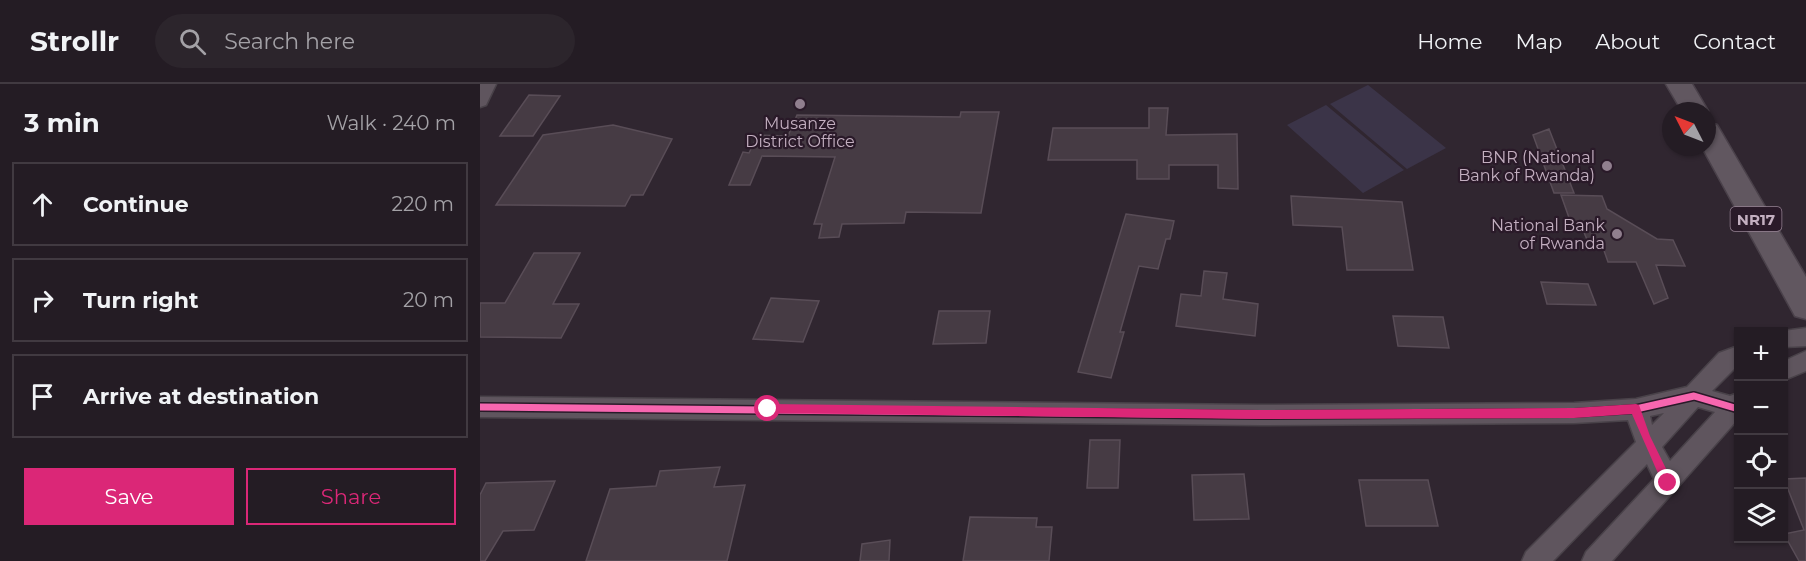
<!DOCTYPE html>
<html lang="en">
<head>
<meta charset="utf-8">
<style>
	body { margin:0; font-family:Montserrat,sans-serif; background:#2c252c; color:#f1f3f6 }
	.controls { position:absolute; right:18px; bottom:18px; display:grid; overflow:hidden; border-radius:0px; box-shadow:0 2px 4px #0004 }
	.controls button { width:54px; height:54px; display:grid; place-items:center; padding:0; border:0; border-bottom:2px solid #413a41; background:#241c24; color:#f1f3f6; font:30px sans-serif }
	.compass { position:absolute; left:1182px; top:18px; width:54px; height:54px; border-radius:50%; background:#241c24; box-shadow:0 2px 4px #0004; rotate:312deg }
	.stop { position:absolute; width:18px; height:18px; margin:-14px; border:4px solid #db2777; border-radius:50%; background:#fff }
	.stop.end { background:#db2777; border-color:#fff; box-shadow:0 2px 6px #0008 }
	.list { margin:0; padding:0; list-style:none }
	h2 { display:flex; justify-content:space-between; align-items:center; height:78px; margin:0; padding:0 24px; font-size:26px }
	h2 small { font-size:20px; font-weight:400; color:#a3a1a6 }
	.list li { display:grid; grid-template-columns:39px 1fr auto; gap:18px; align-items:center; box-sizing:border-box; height:84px; margin:0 12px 12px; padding:0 12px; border:2px solid #413a41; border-radius:0px }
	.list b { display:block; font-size:22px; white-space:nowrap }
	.list em { font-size:20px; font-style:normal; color:#a3a1a6 }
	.actions { display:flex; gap:12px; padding:18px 24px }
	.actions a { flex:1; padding:14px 0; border:2px solid #db2777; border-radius:0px; text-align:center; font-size:21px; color:#db2777 }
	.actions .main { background:#db2777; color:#fff }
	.icon { flex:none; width:33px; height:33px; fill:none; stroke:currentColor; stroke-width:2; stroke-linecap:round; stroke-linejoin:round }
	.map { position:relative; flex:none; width:1326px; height:477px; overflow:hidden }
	header { display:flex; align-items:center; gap:36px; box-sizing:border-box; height:84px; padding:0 30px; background:#241c24; border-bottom:2px solid #413a41 }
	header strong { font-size:28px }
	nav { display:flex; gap:33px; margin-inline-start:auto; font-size:21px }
	.search { width:420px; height:54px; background:#2c252c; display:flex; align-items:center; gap:15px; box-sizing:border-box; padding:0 21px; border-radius:33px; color:#a3a1a6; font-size:22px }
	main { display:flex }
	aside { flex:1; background:#241c24 }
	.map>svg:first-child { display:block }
	.green { fill:#3b3448 }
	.building { fill:#463b44; stroke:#594d57; stroke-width:1.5 }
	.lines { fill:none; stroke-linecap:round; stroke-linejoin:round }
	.minor-casing { stroke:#494249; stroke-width:3 }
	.primary-casing { stroke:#4a414a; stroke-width:3 }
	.minor { fill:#5f555e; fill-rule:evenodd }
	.primary { fill:#615760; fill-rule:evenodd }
	.cycleway-casing { stroke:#2a1a29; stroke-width:10 }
	.cycleway { stroke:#f766af; stroke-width:7 }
	.route { fill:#db2777 }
	.poi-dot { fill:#907f8e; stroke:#2a1a29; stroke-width:2 }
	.labels { text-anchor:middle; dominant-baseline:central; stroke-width:4.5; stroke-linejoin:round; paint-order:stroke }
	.shield { fill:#2a1a29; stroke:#958293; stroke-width:1.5 }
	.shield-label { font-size:15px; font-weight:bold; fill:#c3afc0 }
	.poi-label { font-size:16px; fill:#c3afc0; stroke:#2a1a29; text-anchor:end }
</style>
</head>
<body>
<header>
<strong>Strollr</strong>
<div class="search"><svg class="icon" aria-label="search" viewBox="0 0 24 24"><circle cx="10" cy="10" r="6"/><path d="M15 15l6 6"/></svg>Search here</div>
<nav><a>Home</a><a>Map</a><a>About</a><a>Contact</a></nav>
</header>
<main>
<aside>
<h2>3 min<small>Walk · 240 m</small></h2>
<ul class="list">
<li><svg class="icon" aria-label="ahead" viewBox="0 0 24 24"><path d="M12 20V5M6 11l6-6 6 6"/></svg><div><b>Continue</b></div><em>220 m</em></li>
<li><svg class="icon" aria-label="right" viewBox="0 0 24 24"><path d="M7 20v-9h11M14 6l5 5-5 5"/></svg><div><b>Turn right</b></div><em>20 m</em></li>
<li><svg class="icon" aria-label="arrive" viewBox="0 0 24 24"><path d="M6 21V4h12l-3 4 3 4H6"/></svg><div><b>Arrive at destination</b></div></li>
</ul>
<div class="actions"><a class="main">Save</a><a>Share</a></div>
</aside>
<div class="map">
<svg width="1326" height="477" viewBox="0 0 1326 477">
	<rect width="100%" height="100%" fill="#302630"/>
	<path class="green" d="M888 1 966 64 927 85 850 20Z
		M846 21 924 86 883 109 807 41Z"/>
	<path class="building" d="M49 11 80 12 53 52H20Z
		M669 24H688L686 51 757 50 758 105 738 104V81H689V95H657V76H568L573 44H669Z
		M481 28H519L501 129 426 128 424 139 362 140 359 153 339 154 342 140H334L355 73 282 72 270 101H249L263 68 269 69 278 51 308 52 317 31 480 33Z
		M133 41 192 55 163 111H151L145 122 16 121 63 51Z
		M1069 45 1094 109H1074L1053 51Z
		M1081 111 1122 112 1127 125 1177 155 1193 156 1205 182 1176 181 1188 214 1174 220 1156 178H1128L1121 158H1108L1103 146 1093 145Z
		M811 112 922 118 933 186H867L862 143 813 141Z
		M646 130 694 137 690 155H686L678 185 659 182 640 248H644L631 294 598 288Z
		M54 169H100L73 220H99L81 254 0 253V219H25Z
		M724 187 747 189 743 215 778 220 775 252 696 242 701 210 721 212Z
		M1061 198 1108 200 1116 221 1067 220Z
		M291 214 339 217 323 258 273 255Z
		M459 227H510L506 259 453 260Z
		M913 232 963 233 969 264 918 262Z
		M610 356H640L638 404H607Z
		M240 383 234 403 265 401 247 477H106L130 405 176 402 180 387Z
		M764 390 769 435 714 436 712 391Z
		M1326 394V477H1319L1304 450 1324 446 1304 395Z
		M879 396H948L958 442H886Z
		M75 397 54 446 23 447 5 477H0V411L6 399Z
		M490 433 557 434 556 443H572L569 477H483Z
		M410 456 409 477H380L382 460Z"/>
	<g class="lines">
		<defs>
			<path id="minor" d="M0 0H16L6 21 0 23Z
				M1326 244V262L1304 263V248H1297Z
				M1258 262V281L1232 307 1250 312 1258 309V335L1132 477H1102L1106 468 1174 395 1167 380 1073 477H1042L1046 468 1156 358 1148 336 1094 339 779 341 0 333V313L779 321 1094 319 1156 315 1207 303 1239 269ZM1218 323 1235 328 1190 377 1182 363ZM1184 329 1172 341 1170 332Z
				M1326 267V287L1304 296V277Z"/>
			<path id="primary" d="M1186 0H1212L1228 27 1227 29V27H1202Z
				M1227 38 1237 41 1326 193V235L1315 232 1222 63H1227Z"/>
		</defs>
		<use href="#minor" class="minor-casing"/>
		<use href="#primary" class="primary-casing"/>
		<use href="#minor" class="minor"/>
		<use href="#primary" class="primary"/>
		<defs>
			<path id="cycleway" d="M0 323 779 331 1094 329 1156 325 1214 312 1255 324"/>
		</defs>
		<use href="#cycleway" class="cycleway-casing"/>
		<use href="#cycleway" class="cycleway"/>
	</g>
	<path class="route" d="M288 320 779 326 1094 324 1156 320 1159 321 1170 352 1193 399 1188 404 1184 403 1152 330 1094 334 779 335 288 329 282 325Z"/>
	<g class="poi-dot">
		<circle cx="320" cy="20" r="6"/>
		<circle cx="1127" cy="82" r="6"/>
		<circle cx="1137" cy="150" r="6"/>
	</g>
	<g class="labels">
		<rect class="shield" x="1250.5" y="123" width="51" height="24" rx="4.5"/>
		<g class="shield-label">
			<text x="1276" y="135">NR17</text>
		</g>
		<g class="poi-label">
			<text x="320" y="39" text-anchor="middle">Musanze<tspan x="320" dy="18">District Office</tspan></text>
			<text x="1115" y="73">BNR (National<tspan x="1115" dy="18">Bank of Rwanda)</tspan></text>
			<text x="1125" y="141">National Bank<tspan x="1125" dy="18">of Rwanda</tspan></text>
		</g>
	</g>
</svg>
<div class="controls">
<button>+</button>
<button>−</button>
<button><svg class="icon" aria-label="locate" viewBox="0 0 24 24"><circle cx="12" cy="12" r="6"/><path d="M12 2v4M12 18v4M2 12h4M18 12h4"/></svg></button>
<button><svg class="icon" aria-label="layers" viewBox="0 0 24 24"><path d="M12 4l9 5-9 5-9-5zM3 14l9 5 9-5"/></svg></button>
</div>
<svg class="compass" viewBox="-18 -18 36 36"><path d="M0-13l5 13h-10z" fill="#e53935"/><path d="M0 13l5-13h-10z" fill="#a3a1a6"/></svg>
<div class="stop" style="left:288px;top:325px"></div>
<div class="stop end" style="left:1188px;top:399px"></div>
</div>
</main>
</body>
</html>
